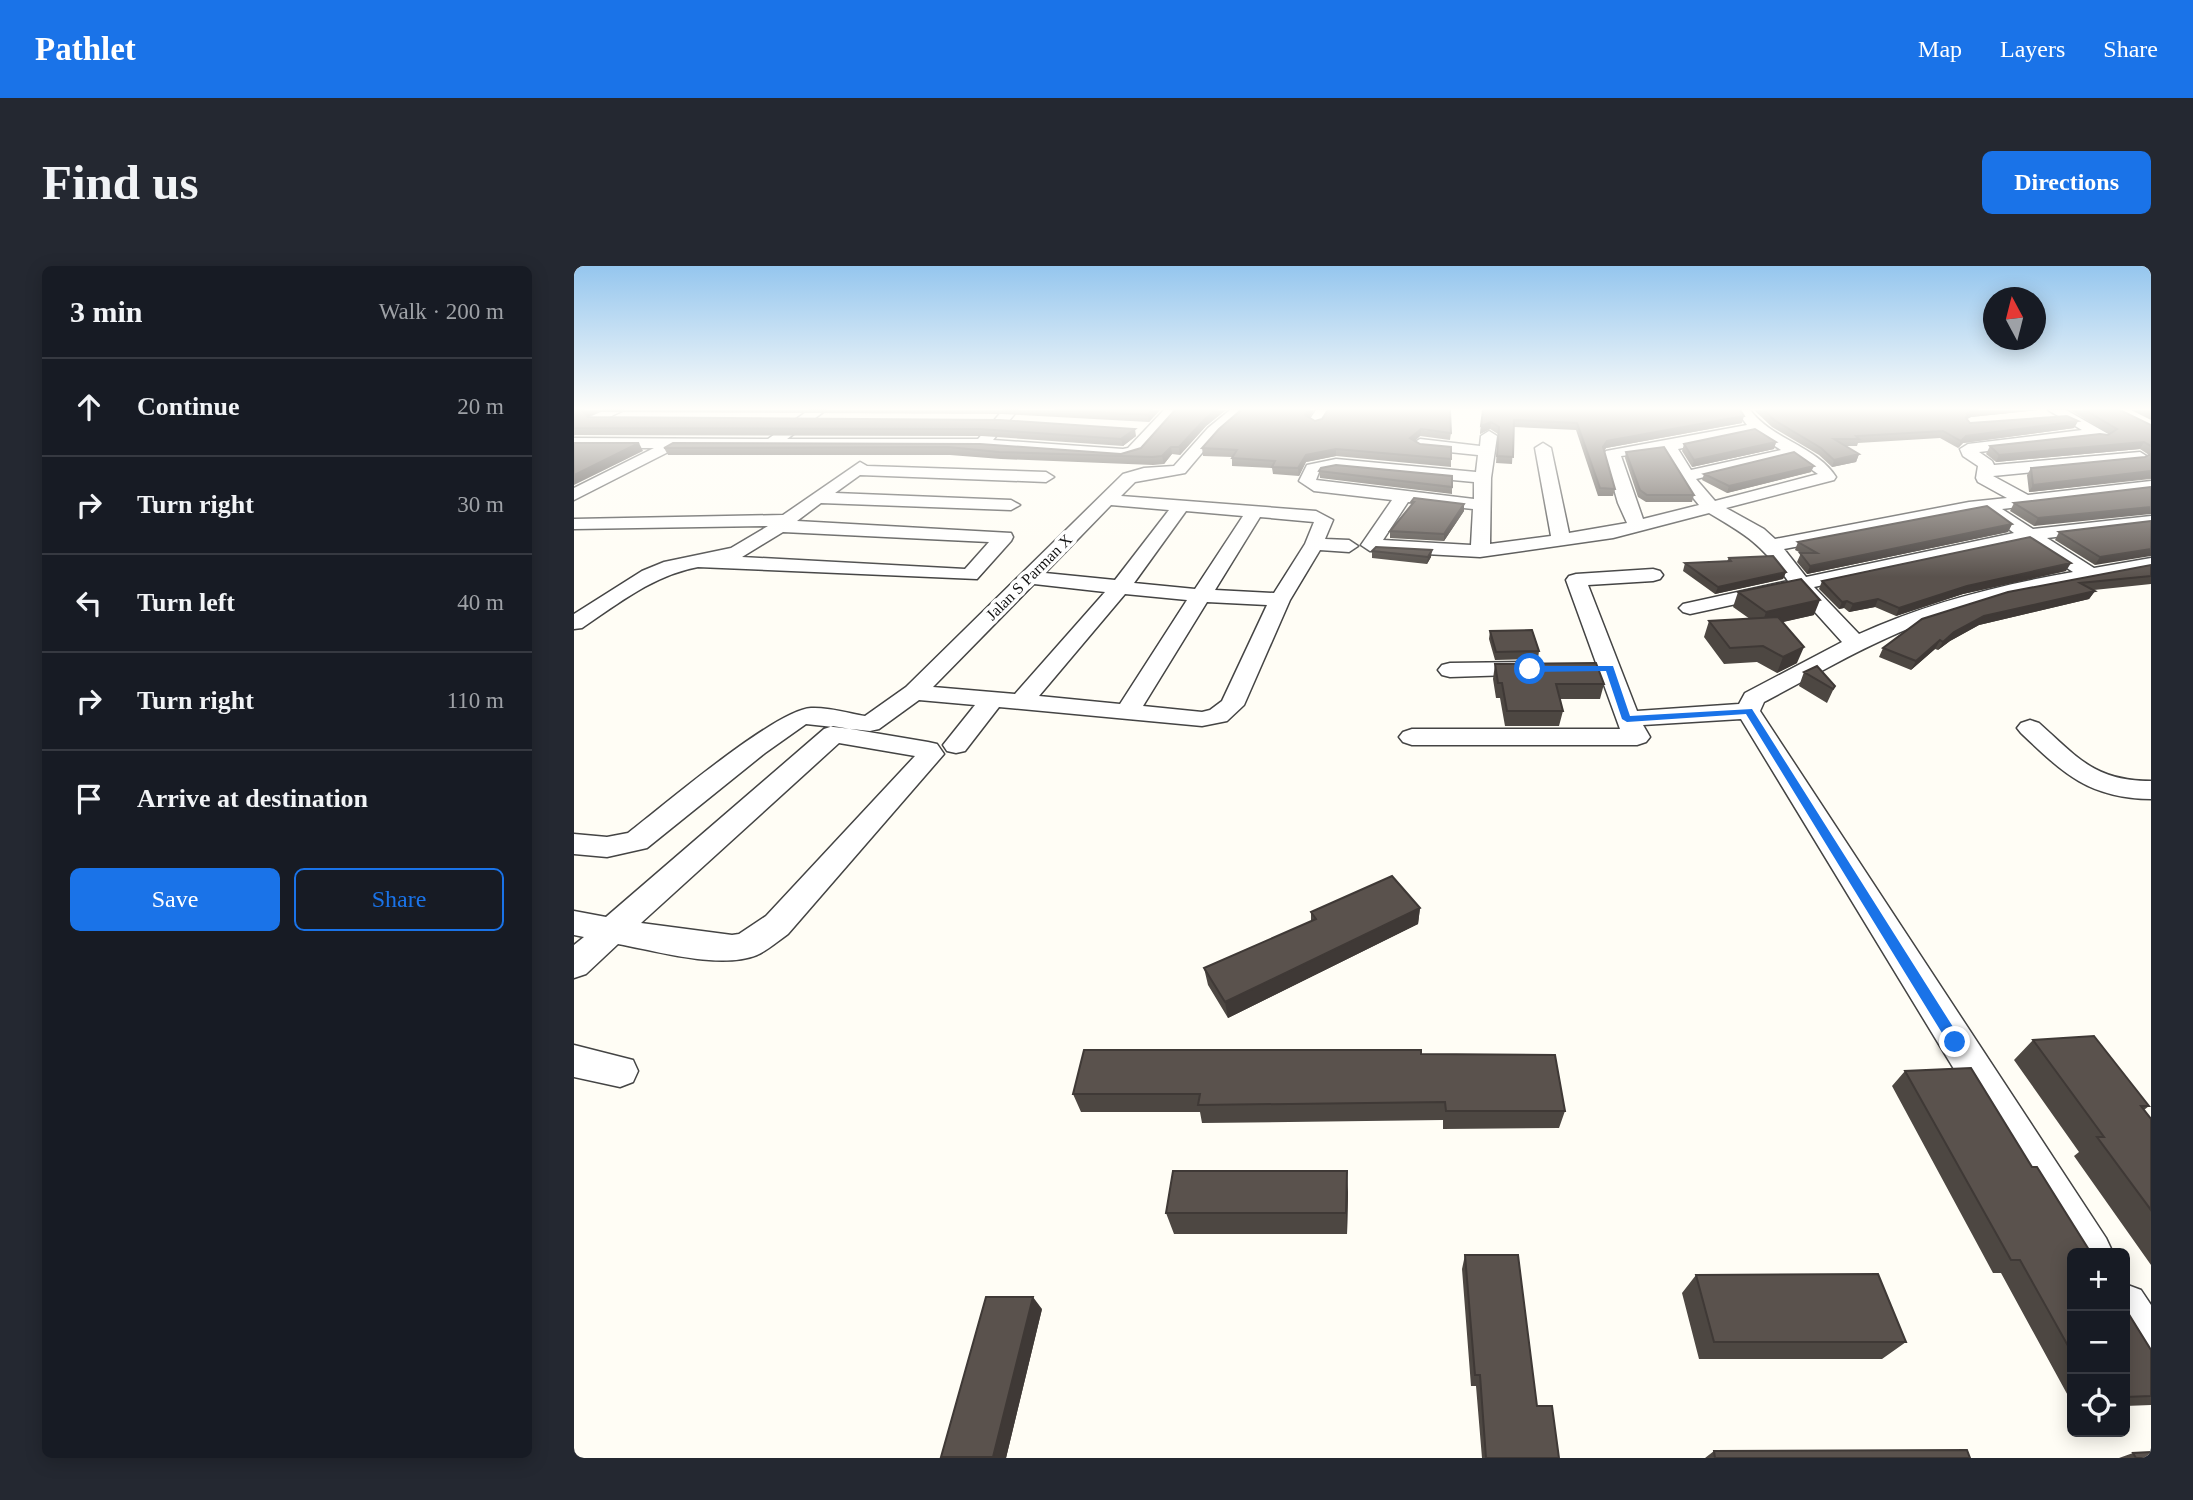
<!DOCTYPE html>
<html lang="en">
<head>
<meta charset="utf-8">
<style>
	body { margin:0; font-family:"Times New Roman",serif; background:#242831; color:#f1f3f6 }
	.controls { position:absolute; right:21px; bottom:21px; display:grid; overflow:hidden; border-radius:10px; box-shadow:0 4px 18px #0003 }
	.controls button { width:63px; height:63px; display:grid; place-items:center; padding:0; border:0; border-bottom:2px solid #363941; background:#171b24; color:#f1f3f6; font:35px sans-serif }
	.compass { position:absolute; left:1409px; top:21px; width:63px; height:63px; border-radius:50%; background:#171b24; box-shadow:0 4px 18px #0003; rotate:353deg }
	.stop { position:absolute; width:21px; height:21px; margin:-16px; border:5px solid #1a73e8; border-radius:50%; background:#fff }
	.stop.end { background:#1a73e8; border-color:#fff; box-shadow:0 2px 7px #0008 }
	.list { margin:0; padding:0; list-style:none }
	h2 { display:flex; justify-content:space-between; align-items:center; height:91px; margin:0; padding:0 28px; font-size:30px }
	h2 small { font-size:23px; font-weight:400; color:#9ea1a6 }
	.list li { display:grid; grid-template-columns:46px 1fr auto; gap:21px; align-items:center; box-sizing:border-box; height:98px; padding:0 28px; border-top:2px solid #363941 }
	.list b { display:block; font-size:26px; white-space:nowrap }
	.list em { font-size:23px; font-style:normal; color:#9ea1a6 }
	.actions { display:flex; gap:14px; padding:21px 28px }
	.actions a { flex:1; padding:16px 0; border:2px solid #1a73e8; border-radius:10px; text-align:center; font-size:24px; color:#1a73e8 }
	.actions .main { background:#1a73e8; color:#fff }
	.icon { flex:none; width:38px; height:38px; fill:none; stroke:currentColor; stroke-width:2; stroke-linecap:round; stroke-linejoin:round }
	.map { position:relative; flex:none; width:1577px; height:1192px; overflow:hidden; border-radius:10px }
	header { display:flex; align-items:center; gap:42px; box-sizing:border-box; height:98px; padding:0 35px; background:#1a73e8; color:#fff }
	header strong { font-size:33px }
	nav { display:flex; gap:38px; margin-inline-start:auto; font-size:24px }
	.intro { display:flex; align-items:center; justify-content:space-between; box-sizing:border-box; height:168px; padding:0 42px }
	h1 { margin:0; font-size:49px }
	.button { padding:18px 32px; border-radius:10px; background:#1a73e8; color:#fff; font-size:24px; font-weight:700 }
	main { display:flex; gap:42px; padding:0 42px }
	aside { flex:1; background:#171b24; border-radius:10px; box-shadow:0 4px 18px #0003 }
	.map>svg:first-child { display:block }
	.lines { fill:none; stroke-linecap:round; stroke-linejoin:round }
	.minor-casing { stroke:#444; stroke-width:3 }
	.minor { fill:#fff; fill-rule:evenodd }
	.wall { fill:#4d4742 }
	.shaded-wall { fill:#3f3936 }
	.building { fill:#5a524d; stroke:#3f3936; stroke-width:2 }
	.route { fill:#1a73e8 }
	.labels { text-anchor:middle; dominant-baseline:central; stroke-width:7; stroke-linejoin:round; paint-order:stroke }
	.far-street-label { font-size:16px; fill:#111; stroke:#fff }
</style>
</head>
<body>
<header>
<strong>Pathlet</strong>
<nav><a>Map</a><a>Layers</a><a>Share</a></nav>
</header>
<div class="intro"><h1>Find us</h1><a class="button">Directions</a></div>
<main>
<aside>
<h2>3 min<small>Walk · 200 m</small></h2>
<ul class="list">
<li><svg class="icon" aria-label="ahead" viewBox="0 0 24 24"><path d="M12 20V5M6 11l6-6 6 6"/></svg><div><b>Continue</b></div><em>20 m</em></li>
<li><svg class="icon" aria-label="right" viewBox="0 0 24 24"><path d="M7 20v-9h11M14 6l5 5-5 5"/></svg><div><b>Turn right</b></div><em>30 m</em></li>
<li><svg class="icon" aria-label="left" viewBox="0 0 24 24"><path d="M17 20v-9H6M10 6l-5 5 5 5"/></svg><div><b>Turn left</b></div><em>40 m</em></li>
<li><svg class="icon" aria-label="right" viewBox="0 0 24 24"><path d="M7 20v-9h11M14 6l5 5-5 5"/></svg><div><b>Turn right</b></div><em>110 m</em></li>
<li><svg class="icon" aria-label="arrive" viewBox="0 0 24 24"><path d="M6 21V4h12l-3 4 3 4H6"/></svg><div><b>Arrive at destination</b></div></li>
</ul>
<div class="actions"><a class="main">Save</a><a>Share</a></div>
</aside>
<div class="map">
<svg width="1577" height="1192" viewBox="0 0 1577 1192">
	<rect width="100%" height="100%" fill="#fffdf5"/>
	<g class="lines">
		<defs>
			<path id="minor" d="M31 144H50L0 168V158Z
				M235 144H252L213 173H404L429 144H444L419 174 549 183 554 182 590 144H605L566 188 549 193 408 183 102 182 0 234V222L80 182H0V172L194 173Z
				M656 144H672L644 168 611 207 561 216 547 230 742 245 759 254 751 273 775 274 784 280 775 286 746 284 716 334 670 439 653 455 628 460 425 441 391 485 382 487 373 485 369 479 401 439 345 434 305 463 296 465 232 458 191 487 73 582 33 591 0 588V568L33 571 54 567C89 540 201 444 237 442 254 441 274 447 291 450L332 421 549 208 570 202 600 200 634 162ZM537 239 595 244 541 314 471 307ZM612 245 669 250 621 323 560 317ZM686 251 740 256 731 278 700 327 641 324ZM460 318 531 326 441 428 359 421ZM551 328 613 334 546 438 465 430ZM633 336 693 339 648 435 636 444 628 446 569 440Z
				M742 144H756L746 159 741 160 734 156Z
				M1162 144H1176C1199 174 1242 180 1262 211L1260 214 1152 242 1190 263 1201 273 1395 236 1433 232 1404 216 1402 212 1404 200 1389 190 1386 183 1394 178 1508 164 1474 144H1492L1536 169 1528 174 1522 172 1405 186 1418 195 1420 199 1566 186 1574 191 1566 196 1419 210 1454 229 1577 215V225L1428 243 1459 263 1577 250V260L1473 272 1520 302 1577 292V304C1498 317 1417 329 1343 359 1290 380 1241 409 1190 436L1186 445 1532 972 1539 987H1498V997L1167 453 1069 459 1076 471 1072 476 1063 479H838L829 476 825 471 829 466 838 463H1046L992 314 995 310 1002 308 1079 303 1086 305 1089 309 1086 313 1079 315 1014 319 1063 445 1165 438 1171 427 1268 376 1222 325 1116 348 1109 346 1105 342 1109 338 1214 315C1187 278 1174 270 1135 247L1039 272 906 291 796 285 787 279 818 234 740 225 725 215 733 199 762 193 902 206 904 189 846 183 838 178 846 173 906 180 907 170 915 165 923 170 917 212 916 278 977 270 961 182 969 177 977 182 995 267 1053 257 1044 237 1030 188 1032 185 1173 159ZM1180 167 1207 184 1117 204 1104 183ZM1090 185 1112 223 1125 239 1069 253 1047 190ZM1218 190 1244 208 1141 235 1122 213ZM762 203 900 216V233L742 214 745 206ZM834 236 899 243 897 279 809 274ZM1410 245 1440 267 1232 311 1210 283ZM1452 275 1499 306C1425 319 1353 337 1285 368L1240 321Z
				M286 196 293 200 472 206 480 211 472 216 286 209 261 227 437 234 446 239 437 244 247 237 223 255 437 267 439 271 437 275 403 313 124 301C80 309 45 337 8 362L0 363V348L68 305 90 296 157 282 194 260 0 263V253L209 249ZM209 266 415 276 391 303 168 291Z
				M959 396 967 398 971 403 967 408 876 411 868 409 864 404 868 399 876 397Z
				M1456 454 1465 457C1504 492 1521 515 1577 515V533C1515 532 1490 508 1447 467L1443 462 1447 457Z
				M259 460 354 476 363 478 370 488 214 668C204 675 194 684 183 689 146 704 83 685 44 678L12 708 0 712V679L10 671 0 669V645L32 651 250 463ZM265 477 341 490 192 650 165 668 158 669 67 657Z
				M0 779 59 794 64 805 59 816 46 821 0 811Z
				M1551 1018 1567 1024 1577 1039V1104L1561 1097 1551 1081Z"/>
		</defs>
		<use href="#minor" class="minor-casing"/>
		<use href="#minor" class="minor"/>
	</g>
	<path class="wall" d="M0 144H586L575 156 428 148 23 146 15 151 426 154 562 170 549 180 408 170 0 169Z
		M601 144H652L632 160 606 189 598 188 590 198 579 199 427 193 376 189H94L90 182 406 178 547 188 567 182Z
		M740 144 735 152 741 155 748 153 877 167 876 174 846 170 841 175 877 193V201L762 190 732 196 725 210 699 208 698 202 658 200V191L629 190 628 182Z
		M909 144 1168 157 1032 182 1030 185 1041 223 1039 230H1024L1002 164 940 161 938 198 922 197 924 168 916 163 906 168Z
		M1180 144H1465L1397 151 1393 153 1396 157 1504 155 1500 162 1389 177 1384 182 1366 172 1284 177 1283 180H1272L1285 188 1282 196 1258 201 1245 189 1198 161Z
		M1496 144H1546L1577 159V213L1455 226 1453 209 1457 202 1571 191 1575 189 1566 183 1422 196 1412 188 1416 180 1534 169 1535 168Z
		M1557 144H1577V154Z
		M1202 176 1200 183 1118 201 1108 185 1110 178Z
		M1052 186 1120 229 1118 236H1072L1064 231 1051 192Z
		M745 205 878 221V228L746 212Z
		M1237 206 1153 227 1128 214 1130 208Z
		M1577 221 1460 260 1436 245 1440 237Z
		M837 236 890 245 870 275 816 272V265L837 240Z
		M1577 255 1521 299 1481 274 1485 266Z
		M1438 258 1434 266 1233 308 1223 296 1227 287 1221 284 1224 276Z
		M798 285 857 291 853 298 798 292Z
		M1155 292 1212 306 1209 313 1141 328 1109 305 1111 297 1153 295Z
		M1577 299V318L1520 324 1521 325 1515 333 1405 359 1376 375 1364 384 1361 383 1337 404 1305 391 1309 382 1348 353Z
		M1492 305 1389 328 1322 350 1301 341 1275 346 1270 342 1265 343 1245 323 1248 315Z
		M1164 326 1240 349 1208 356 1223 397 1203 407 1183 396 1150 398 1130 371 1135 355 1176 353 1159 341Z
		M916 365 965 385 964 393 921 394 915 373Z
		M921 398 1030 418 1026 433H986L989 445 985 460H931L926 432H922L919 413Z
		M1230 406 1261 420 1253 437 1225 420Z
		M846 642 844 658 654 752 634 719 630 702 737 655V646Z
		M1459 774 1575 840 1570 844 1577 853V999L1500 890 1505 886 1440 794Z
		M847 788 991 845 985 862 869 863V854L628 857 626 846H507L499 828Z
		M1331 805 1498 987V1137L1427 1007H1419L1318 820Z
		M774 926 773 968H600L592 947Z
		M891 989 963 1140 985 1192H908L902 1120H897L888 1003Z
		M1122 1009 1332 1076 1308 1093H1125L1108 1027Z
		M1551 1042 1577 1084V1139L1551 1140Z
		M468 1043 432 1192H368L367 1191Z
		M1140 1185 1396 1192H1131Z
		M1559 1187 1577 1192H1545Z"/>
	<path class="shaded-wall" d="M11 144H22L23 146 13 152 9 145Z
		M578 144H586L575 156 574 149Z
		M642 144H652L632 160 606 189 605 181 631 153Z
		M735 144H740L731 157V149Z
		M1465 144 1397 151 1391 154 1394 147 1401 145Z
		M1170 150 1168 157 1032 182 1027 189 1029 181 1033 175Z
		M1504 155 1500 162 1389 177 1384 182 1387 175 1392 170Z
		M917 156 916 163 906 168 907 160Z
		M561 163 562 170 549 180 547 173Z
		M847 163 846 170 836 179V172Z
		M1202 176 1200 183 1118 201 1120 194Z
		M1570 176 1566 183 1422 196 1425 189Z
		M65 177 69 185 0 219V209Z
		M597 181 598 188 590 198 588 190Z
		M762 183V190L732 196 725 210 724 202 732 189Z
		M1285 188 1282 196 1258 201 1260 194Z
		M1240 200 1237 206 1153 227 1155 220Z
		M1577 205V212L1455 226 1459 219Z
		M890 238V245L870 275V268Z
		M1577 241V248L1460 260 1464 252Z
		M1438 258 1434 266 1233 308 1236 300Z
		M1577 283V290L1521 299 1526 291Z
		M858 284 857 291 853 298 854 291Z
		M1497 297 1492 305 1389 328 1322 350 1325 342 1393 320Z
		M1212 306 1209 313 1141 328 1144 321Z
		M1521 325 1515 333 1405 359 1376 375 1364 384 1369 376 1380 366 1410 350Z
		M1304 333 1301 341 1275 346 1279 338Z
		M1246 334 1240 349 1187 361 1192 346Z
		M1273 335 1270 342 1265 343 1268 336Z
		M1366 374 1361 383 1337 404 1342 395Z
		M1230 381 1223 397 1203 407 1209 391Z
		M846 642 844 658 654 752 651 736Z
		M773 905 774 926 773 968 772 947Z
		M459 1031 468 1043 432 1192H420L419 1191Z"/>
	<path class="building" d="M0 144H11L9 145 14 151 426 154 561 163 547 173 406 163 0 162Z
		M480 144H578L574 149Z
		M601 144H642L631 153 605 181H597L588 190 578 191 425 186 374 181 90 182 99 177 406 178 547 188 567 182Z
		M667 144H735L731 149 741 155 748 153 754 144H876L877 167 847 163 836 172 846 178 877 181V193L762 183 732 189 724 202 698 201 701 195 658 192 663 184 628 182 645 163Z
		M909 144H1166L1170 150 1033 175 1029 181 1041 223 1026 222 1003 157 940 154 939 191 923 190 925 161 917 156 907 160Z
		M1190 144H1404L1394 147 1392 152 1396 157 1493 150 1504 155 1392 170 1387 175 1369 165 1282 170 1285 173H1260L1285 188 1260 194 1247 182 1200 154Z
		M1511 144H1546L1577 159V180L1570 176 1425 189 1416 180 1526 168 1534 169 1543 163Z
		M1181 163 1202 176 1120 194 1110 178Z
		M0 177H65L0 209Z
		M1090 181 1120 229H1073L1066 224 1052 186Z
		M1220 186 1240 200 1155 220 1130 208Z
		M1577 188V205L1459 219 1457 202 1571 191Z
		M762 199 878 210V221L745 205 747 202Z
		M1577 221V241L1464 252 1440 237Z
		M840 232 890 238 870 268 816 265 840 236H837Z
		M1413 240 1438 258 1236 300 1226 287H1243L1224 276Z
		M1577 255V283L1526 291 1485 266Z
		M1456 271 1497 297 1393 320 1325 342 1304 333 1279 338 1273 335 1268 336 1248 315Z
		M802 281 858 284 854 291 798 285Z
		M1199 290 1212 306 1144 321 1111 297 1157 295 1155 292Z
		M1577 299V310L1506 317 1521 325 1410 350 1380 366 1369 376 1366 374 1342 395 1309 382 1348 353 1434 326Z
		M1227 313 1246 334 1192 346 1164 326Z
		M1204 351 1230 381 1209 391 1189 380 1156 382 1135 355Z
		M958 364 965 385 922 386 916 365Z
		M1022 397 1030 418H982L989 445H933L928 417H924L921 398Z
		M1243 400 1261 420 1259 423 1230 406Z
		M818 610 846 642 651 736 630 702 742 653 737 646Z
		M1520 770 1575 840H1567L1577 853V944L1523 871H1530L1459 774Z
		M510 784H847V788L981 789 991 845H872L871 836 624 839 626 828H499Z
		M1397 802 1458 901H1463L1517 987H1498V1087L1446 994H1437L1331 805Z
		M599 905H773L772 947H592Z
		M891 989H944L963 1140H978L985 1192H912L906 1109H901Z
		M1304 1008 1332 1076H1140L1122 1009Z
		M412 1031H459L419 1191H367Z
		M1551 1042 1577 1084V1130L1551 1131Z
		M1393 1184 1396 1192H1141L1140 1185Z
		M1577 1186V1192H1562L1559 1187Z"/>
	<linearGradient id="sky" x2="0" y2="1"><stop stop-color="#95c6ee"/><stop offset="0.46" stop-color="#fffefa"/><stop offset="1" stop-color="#fffefa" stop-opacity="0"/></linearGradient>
	<rect width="1577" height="311" fill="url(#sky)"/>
	<path class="route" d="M1039 400 1056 450 1178 443 1386 772V780H1376L1172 448 1053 456 1048 453 1032 405 956 406 951 403 956 400Z"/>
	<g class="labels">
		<g class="far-street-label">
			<text transform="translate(455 311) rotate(-45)">Jalan S Parman X</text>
		</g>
	</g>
</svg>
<div class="controls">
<button>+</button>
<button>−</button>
<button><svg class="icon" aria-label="locate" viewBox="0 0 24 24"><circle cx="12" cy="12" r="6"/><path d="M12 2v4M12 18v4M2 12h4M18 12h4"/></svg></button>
</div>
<svg class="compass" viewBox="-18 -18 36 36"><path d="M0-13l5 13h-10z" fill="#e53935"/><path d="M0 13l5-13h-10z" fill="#9ea1a6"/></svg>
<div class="stop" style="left:956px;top:403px"></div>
<div class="stop end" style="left:1381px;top:776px"></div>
</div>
</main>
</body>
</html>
